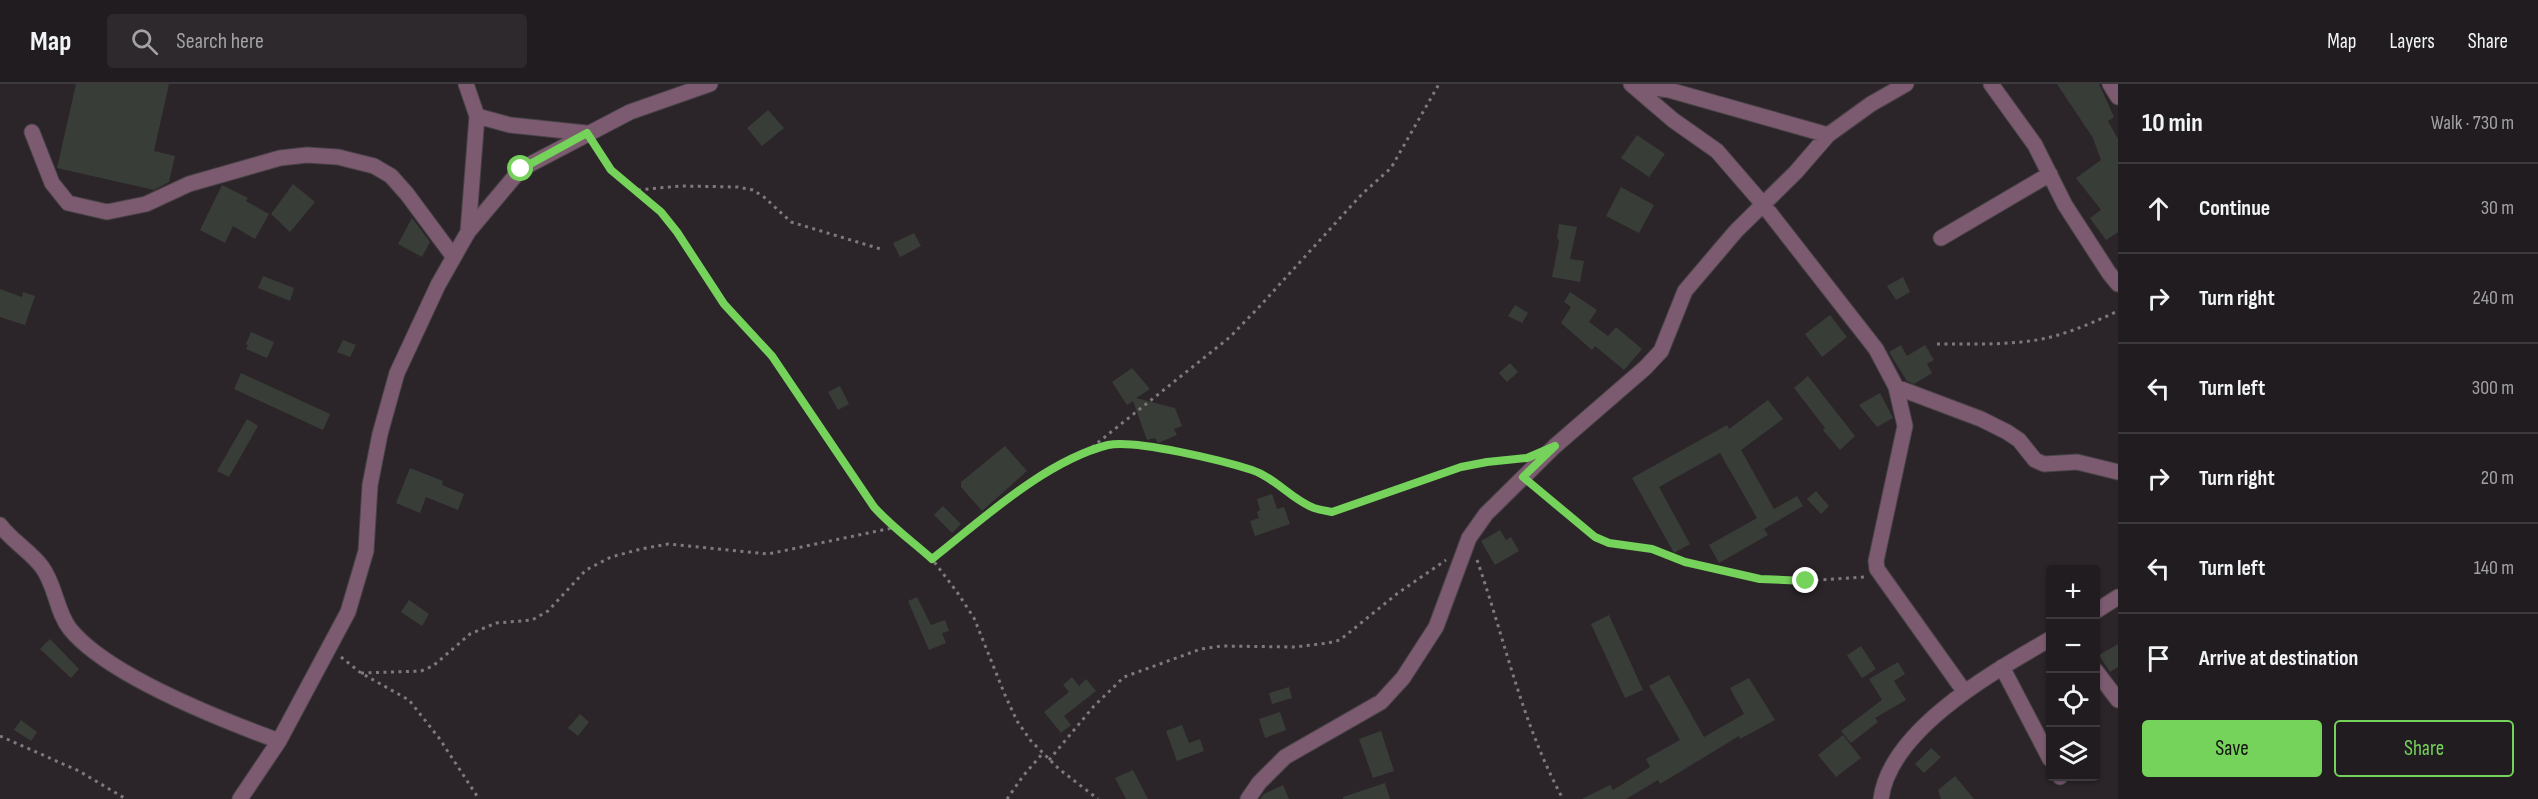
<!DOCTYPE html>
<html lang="en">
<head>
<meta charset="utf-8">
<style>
	body { margin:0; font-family:"Sofia Sans Condensed",sans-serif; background:#2d292c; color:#f1f3f6 }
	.controls { position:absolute; right:18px; bottom:18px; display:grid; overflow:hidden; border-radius:6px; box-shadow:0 2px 4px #0004 }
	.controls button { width:54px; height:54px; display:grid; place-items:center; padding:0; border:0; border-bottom:2px solid #3d3a3d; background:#201c1f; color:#f1f3f6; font:30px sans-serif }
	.stop { position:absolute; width:18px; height:18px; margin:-14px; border:4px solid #75d25a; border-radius:50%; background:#fff }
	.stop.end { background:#75d25a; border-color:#fff; box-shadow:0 2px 6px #0008 }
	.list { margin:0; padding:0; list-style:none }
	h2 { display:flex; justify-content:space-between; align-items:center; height:78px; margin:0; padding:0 24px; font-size:26px }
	h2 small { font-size:20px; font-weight:400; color:#a2a1a4 }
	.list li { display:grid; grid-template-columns:39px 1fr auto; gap:18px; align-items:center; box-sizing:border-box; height:90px; padding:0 24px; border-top:2px solid #3d3a3d }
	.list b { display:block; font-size:22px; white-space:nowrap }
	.list em { font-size:20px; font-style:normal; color:#a2a1a4 }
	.actions { display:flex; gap:12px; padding:18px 24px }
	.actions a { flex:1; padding:14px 0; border:2px solid #75d25a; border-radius:6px; text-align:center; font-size:21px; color:#75d25a }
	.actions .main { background:#75d25a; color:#111 }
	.icon { flex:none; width:33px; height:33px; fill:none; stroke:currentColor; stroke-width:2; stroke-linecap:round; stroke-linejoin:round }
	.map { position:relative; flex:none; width:2118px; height:715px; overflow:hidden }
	header { display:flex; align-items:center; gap:36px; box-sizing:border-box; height:84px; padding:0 30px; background:#201c1f; border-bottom:2px solid #3d3a3d }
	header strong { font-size:28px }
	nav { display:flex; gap:33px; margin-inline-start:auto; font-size:21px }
	.search { width:420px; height:54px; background:#2d292c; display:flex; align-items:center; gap:15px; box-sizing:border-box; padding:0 21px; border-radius:6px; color:#a2a1a4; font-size:22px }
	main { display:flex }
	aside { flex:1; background:#201c1f }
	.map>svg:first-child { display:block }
	.building { fill:#393d38 }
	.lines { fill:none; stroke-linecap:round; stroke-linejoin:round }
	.minor-casing { stroke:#494347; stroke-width:17 }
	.path { stroke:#7e797d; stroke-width:3; stroke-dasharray:3 4.5; stroke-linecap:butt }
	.minor { stroke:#7c5b71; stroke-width:15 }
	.route { stroke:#75d25a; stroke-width:8 }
</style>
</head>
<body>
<header>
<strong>Map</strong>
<div class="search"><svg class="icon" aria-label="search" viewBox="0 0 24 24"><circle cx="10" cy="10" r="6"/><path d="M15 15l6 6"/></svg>Search here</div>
<nav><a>Map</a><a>Layers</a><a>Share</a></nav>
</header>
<main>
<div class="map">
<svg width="2118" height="715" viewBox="0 0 2118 715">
	<rect width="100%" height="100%" fill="#2b2529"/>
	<path class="building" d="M76 0H169L154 67 175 72 169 98 154 106 57 84Z
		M2057 0H2099L2114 33 2108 37 2118 55V148L2106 156 2090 134 2101 126 2076 94 2101 76 2093 54Z
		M768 26 784 44 762 62 747 44Z
		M1637 51 1665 70 1649 93 1621 74Z
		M293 100 315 118 290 148 271 130Z
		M222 101 248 114 246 117 269 130 255 155 233 142 225 159 200 146Z
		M1621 103 1654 121 1639 149 1606 132Z
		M412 134 430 158 422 173 398 160Z
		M1559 140 1577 143 1570 175 1584 177 1580 198 1552 193 1559 157 1557 153Z
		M914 149 921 162 900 173 893 159Z
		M263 192 294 204 290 217 258 204Z
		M1903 193 1910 208 1896 216 1887 202Z
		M0 205 22 213 23 208 35 212 25 241 0 233Z
		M1570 208 1597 226 1589 238 1608 252 1616 243 1642 265 1624 286 1595 262 1592 266 1561 239 1571 223 1564 218Z
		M1515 221 1528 229 1522 239 1508 232Z
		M1830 231 1847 253 1822 273 1805 250Z
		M251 248 274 258 267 274 246 265 248 261 246 260Z
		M343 256 356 261 350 273 337 268Z
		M1901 261 1907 272 1925 261 1934 276 1927 280 1932 289 1914 300 1907 297 1889 268Z
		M1510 279 1518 288 1507 298 1499 289Z
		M1132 284 1150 305 1136 314 1175 324 1182 342 1174 345 1177 351 1158 359 1155 354 1147 356 1133 317 1127 321 1112 298Z
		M241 289 330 330 323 346 234 305Z
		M1808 292 1855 352 1840 366 1823 346 1825 344 1794 304Z
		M840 302 849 320 838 326 828 308Z
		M1880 309 1893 334 1877 343 1859 321Z
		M1768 316 1783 335 1741 366 1774 425 1797 412 1803 422 1764 445 1768 451 1719 479 1709 461 1757 434 1720 369 1659 403 1690 460 1674 469 1632 394 1727 341 1729 345Z
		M247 335 258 342 229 393 217 387Z
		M1005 362 1027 387 982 427 961 403V398Z
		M410 384 443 397 442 401 464 410 458 426 426 413 420 429 396 419Z
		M1816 407 1829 422 1821 430 1807 415Z
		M1272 410 1277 425 1284 423 1290 440 1255 452 1250 437 1259 434 1257 428 1260 426 1257 415Z
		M943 422 961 440 952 449 934 431Z
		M1500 446 1506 456 1511 453 1519 467 1495 481 1481 457Z
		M917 513 931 541 945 536 949 547 942 549 946 559 929 566 908 517Z
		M409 516 429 530 422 542 401 528Z
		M1609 531 1643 606 1625 614 1591 540Z
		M50 555 79 585 71 594 40 565Z
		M2118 560V583L2110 588 2099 571Z
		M1861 562 1876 585 1862 594 1847 571Z
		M1898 578 1905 590 1894 597 1906 616 1875 634 1878 638 1851 659 1841 647 1882 616 1869 595Z
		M1669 591 1704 653 1744 630 1730 604 1749 594 1775 636 1740 655 1739 652 1660 700 1658 696 1626 715H1582L1610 701 1613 706 1650 683 1646 675 1680 656 1649 602Z
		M1072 593 1079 602 1086 595 1096 607 1064 632 1071 641 1061 649 1044 628 1069 608 1063 601Z
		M1289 603 1292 614 1272 620 1269 609Z
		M1280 628 1286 646 1265 654 1259 635Z
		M580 630 589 638 578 652 568 644Z
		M21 636 37 648 31 657 14 646Z
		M1182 641 1189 659 1200 655 1204 667 1177 677 1166 647Z
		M1381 647 1394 687 1373 694 1359 655Z
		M1843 651 1861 674 1836 693 1818 671Z
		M1931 664 1941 673 1924 689 1915 680Z
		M1133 686 1148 715H1126L1115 694Z
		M1955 692 1974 715H1941L1938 706Z
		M1385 699 1390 715H1343V713Z
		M1283 701 1289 715H1260L1264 710Z"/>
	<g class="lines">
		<defs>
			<path id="minor" d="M466 0 477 32 468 148
				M1631 0 1673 36 1717 67 1762 119 1876 265 1896 303 1905 342 1876 477 1877 485 1964 607
				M1633 0 1669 6 1828 51
				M1991 0 2035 61 2065 121 2109 189 2118 200
				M2110 0 2118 13
				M477 32 510 41 586 49
				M32 48 52 99 68 119 107 128 146 120 189 100 280 74 307 71 338 73 374 82 391 92 407 110 453 172
				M1941 154 2050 90
				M1896 303 1981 335 2007 348 2019 356 2035 376 2044 380 2077 378 2118 388
				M0 441C12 457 30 467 42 483 56 502 56 527 70 545 108 592 222 636 279 657
				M2096 527 2118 513
				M2002 583 2050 675
				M2096 587 2118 616
				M2060 692V693
				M240 715 279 657 348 528 366 467 370 401 380 350 397 289 438 201 468 148 521 85 630 28 710 0
				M1248 715 1259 699 1285 673 1381 618 1403 594 1436 543 1469 454 1486 430 1555 362 1645 284 1661 267 1685 207 1736 147 1796 88 1828 51 1871 20 1906 0
				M1881 715C1890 645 1995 587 2050 555"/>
		</defs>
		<use href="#minor" class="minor-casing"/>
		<path class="path" d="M596 63 611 86 661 128 677 148 724 220 772 272 874 423 892 444 908 453 932 475 957 508 974 534 1005 611 1017 637 1031 657 1059 685 1098 715
			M638 106 680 102 738 103 753 106 764 113 791 138 884 166
			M1937 260C1968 260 1999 261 2030 257 2061 253 2090 240 2118 227
			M1086 368 1230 253 1259 223 1362 110 1391 84 1439 0
			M1533 402 1579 441 1595 453 1609 459 1652 465 1685 478 1771 497H1806L1865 493
			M933 475C981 437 1048 375 1109 361 1136 355 1224 377 1252 386 1276 394 1292 417 1314 425 1320 426 1327 427 1333 428L1461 383 1487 377 1522 374
			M1477 476C1505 556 1522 640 1563 715
			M341 573 361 589 409 616 439 654 479 715
			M361 589 421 587 433 582 470 550 496 539 532 536 548 527 586 486 611 473 641 465 668 460 768 470 892 444
			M0 652 79 687 126 715
			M1049 676 1094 622 1124 593 1201 565 1221 562 1295 563 1328 559 1340 556 1398 509 1446 476
			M1007 715 1023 692 1043 669"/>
		<use href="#minor" class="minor"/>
	</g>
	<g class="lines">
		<path class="route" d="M521 85 587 49 611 86 661 128 677 148 724 220 772 272 874 423C892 443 912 457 932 475 983 435 1045 377 1108 361 1135 355 1224 377 1252 386 1276 394 1292 416 1314 424 1320 426 1327 427 1332 428L1461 383 1487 378 1527 374 1555 362 1523 393 1595 453 1609 459 1652 465 1685 478 1760 495 1806 497"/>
	</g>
</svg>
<div class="controls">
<button>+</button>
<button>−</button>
<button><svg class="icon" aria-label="locate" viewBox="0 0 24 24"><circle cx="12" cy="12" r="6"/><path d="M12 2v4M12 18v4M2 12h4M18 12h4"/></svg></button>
<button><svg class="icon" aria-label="layers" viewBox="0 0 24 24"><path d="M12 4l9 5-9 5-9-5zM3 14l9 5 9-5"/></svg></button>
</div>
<div class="stop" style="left:521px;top:85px"></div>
<div class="stop end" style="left:1806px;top:497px"></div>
</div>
<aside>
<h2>10 min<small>Walk · 730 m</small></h2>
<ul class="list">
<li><svg class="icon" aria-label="ahead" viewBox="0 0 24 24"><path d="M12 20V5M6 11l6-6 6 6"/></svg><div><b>Continue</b></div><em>30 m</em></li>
<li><svg class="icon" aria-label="right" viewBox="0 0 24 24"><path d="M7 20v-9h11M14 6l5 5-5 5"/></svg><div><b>Turn right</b></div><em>240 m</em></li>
<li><svg class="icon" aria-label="left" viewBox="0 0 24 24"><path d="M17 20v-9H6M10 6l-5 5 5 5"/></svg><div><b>Turn left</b></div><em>300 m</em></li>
<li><svg class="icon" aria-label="right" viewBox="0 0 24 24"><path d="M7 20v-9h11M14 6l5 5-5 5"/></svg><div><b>Turn right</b></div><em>20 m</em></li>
<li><svg class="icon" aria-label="left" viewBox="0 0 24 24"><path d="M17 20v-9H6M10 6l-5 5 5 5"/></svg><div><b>Turn left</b></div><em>140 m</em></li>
<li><svg class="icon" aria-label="arrive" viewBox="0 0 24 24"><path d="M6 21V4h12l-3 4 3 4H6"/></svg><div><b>Arrive at destination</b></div></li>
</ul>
<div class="actions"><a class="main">Save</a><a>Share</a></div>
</aside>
</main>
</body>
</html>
